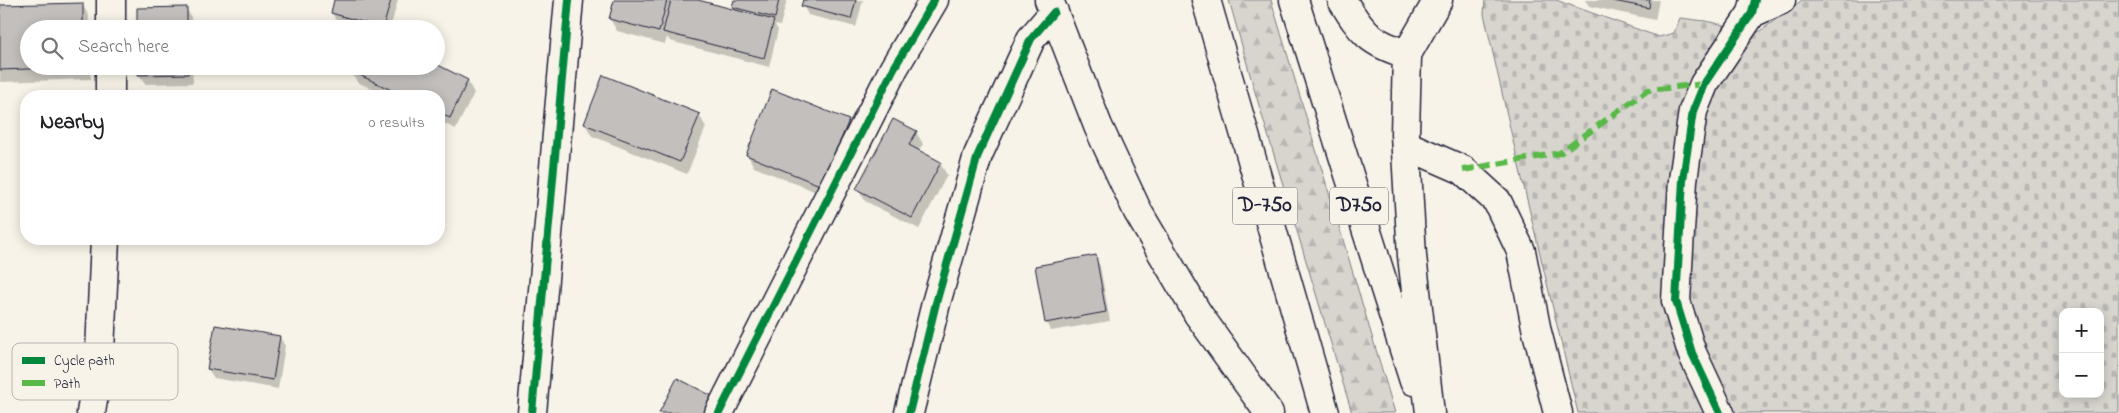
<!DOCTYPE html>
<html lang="en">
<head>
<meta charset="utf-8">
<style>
	body { margin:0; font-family:"Indie Flower",sans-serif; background:#f2f2f2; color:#202124 }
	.controls { position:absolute; right:15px; bottom:15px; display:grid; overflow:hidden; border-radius:10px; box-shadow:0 2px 12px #0003 }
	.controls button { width:45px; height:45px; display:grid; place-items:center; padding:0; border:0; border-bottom:1px solid #e0e0e0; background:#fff; color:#202124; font:25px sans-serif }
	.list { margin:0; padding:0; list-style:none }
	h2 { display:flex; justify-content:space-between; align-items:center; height:65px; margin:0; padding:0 20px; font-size:21px }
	h2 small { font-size:16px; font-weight:400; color:#757577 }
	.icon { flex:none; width:28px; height:28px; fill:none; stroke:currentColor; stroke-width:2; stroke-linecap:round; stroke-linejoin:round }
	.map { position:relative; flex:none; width:2119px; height:413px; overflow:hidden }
	.search { position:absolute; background:#fff; box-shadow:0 2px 12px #0003; left:20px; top:20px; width:425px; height:55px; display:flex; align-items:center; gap:12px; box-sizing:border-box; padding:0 18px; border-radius:28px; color:#757577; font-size:19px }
	.panel { position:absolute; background:#fff; box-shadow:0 2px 12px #0003; left:20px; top:90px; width:425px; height:155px; border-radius:20px }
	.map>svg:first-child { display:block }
	.forest { fill:url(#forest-firs); stroke:#7d7c85 }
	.cemetery { fill:url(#cemetery-stones); stroke:#7d7c85; fill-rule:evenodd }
	.shadow { fill:#0003 }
	.building { fill:#c2bfbd; stroke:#22223b }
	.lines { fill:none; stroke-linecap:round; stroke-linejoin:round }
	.minor-casing { stroke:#22223b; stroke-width:31 }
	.highway-casing { stroke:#22223b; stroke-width:31 }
	.minor { stroke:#f7f3e8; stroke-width:28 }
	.highway { stroke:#f7f3e8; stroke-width:28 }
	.quiet { stroke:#58b947; stroke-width:6; stroke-dasharray:12 6; stroke-linecap:butt }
	.cycleway-casing { stroke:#f7f3e8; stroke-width:11 }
	.cycleway { stroke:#00873e; stroke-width:8 }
	.labels { text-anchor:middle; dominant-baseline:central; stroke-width:4; stroke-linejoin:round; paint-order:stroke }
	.shield { fill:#f7f3e8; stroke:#62616f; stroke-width:1 }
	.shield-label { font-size:21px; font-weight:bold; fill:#22223b }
	.key { fill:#f7f3e8; stroke:#b7b4b4; stroke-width:1 }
	.key-label { font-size:14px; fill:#22223b }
</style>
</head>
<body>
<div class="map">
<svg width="2119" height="413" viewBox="0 0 2119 413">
	<defs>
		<pattern id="forest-firs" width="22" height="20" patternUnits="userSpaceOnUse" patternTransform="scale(1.25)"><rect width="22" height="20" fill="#d8d5cf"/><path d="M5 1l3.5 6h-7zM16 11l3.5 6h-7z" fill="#b9b7b3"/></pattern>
		<pattern id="cemetery-stones" width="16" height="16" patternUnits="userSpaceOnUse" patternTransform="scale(1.25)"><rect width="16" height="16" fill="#d8d5cf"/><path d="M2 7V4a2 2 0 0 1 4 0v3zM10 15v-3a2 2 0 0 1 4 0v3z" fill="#b9b7b3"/></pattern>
	</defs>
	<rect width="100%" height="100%" fill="#f7f3e8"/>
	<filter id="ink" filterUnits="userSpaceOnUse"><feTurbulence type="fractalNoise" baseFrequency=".02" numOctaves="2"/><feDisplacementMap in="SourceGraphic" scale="10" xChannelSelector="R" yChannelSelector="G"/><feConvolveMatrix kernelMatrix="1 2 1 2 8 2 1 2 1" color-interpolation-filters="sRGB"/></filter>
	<g filter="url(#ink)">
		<path class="forest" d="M1229 0H1271L1395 413H1352L1255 92Z"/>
		<path class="cemetery" d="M1485 0H1556L1659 37 1674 33 1680 18 1705 21 1759 32 1802 0H2119V413H1578L1513 141 1484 14ZM2063 312H2100V394H2063Z"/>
		<path class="shadow" d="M336 0H398L390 29H361L337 22 332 13Z
			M615 0H693L736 11 733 7 735 0H787L780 26 775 25 778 30 769 67 670 41 667 37 665 44 617 31 610 19Z
			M804 0H863L856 27 808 15 803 5Z
			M1585 0H1659L1655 20 1589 6Z
			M82 4 89 16V29H29V66H90L91 79 0 82V6Z
			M186 8 191 17 192 29H139Z
			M139 66H192L193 83 145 84 139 75Z
			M351 70 467 80 474 93 456 129 439 121V96H387L357 82Z
			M699 115 706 127 687 174 592 136 585 124Z
			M848 121 855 133 829 197 754 167 747 154Z
			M916 132 923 144 918 151 940 163 947 175 919 229 865 201 858 188Z
			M1095 256 1100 266 1110 321 1051 331 1046 322Z
			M280 337 285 346 278 389 214 378 208 369Z"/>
		<path class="building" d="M334 0H391L383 28 331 13Z
			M614 0H667L659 32 609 19Z
			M671 0H698L774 20 764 58 663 32Z
			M734 0H779L775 18 732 7Z
			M803 0H856L851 19 801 6Z
			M1608 0H1650L1649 8Z
			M83 3V29H29V66L84 67 0 70V5Z
			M187 7V29H137V8Z
			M436 64 468 80 450 118 439 113V96H404L349 70 351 66H436Z
			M138 66H188V74L138 75Z
			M603 75 700 114 680 162 584 124Z
			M772 89 849 120 822 186 746 155Z
			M893 119 917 131 909 145 941 162 912 218 856 189Z
			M1096 255 1106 312 1045 323 1035 266Z
			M215 325 280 336 273 380 207 369Z
			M677 378 716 398 708 413H659Z"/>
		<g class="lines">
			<defs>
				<path id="minor" d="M1049 0 1098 126 1138 212 1198 314
					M1752 13 1781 0
					M111 29V0
					M1407 54 1438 0
					M110 96V66
					M1406 145 1463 170 1497 201 1521 251 1537 332 1558 413
					M91 413 100 352 105 239
					M532 413 569 0
					M719 413 894 68 934 0
					M909 413 936 303 978 155 1031 39 1054 12
					M1720 413 1692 353 1676 301 1683 180 1693 111 1704 84 1752 13 1755 0"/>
				<path id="highway" d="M1206 0 1325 413
					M1294 0 1414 381
					M1342 0C1362 33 1370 43 1407 54L1405 134 1412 256 1430 413
					M1198 314 1269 413"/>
			</defs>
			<use href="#minor" class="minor-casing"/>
			<use href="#highway" class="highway-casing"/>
			<use href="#minor" class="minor"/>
			<use href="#highway" class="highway"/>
			<path class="quiet" d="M1463 170 1560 153 1648 90 1704 84"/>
			<defs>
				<path id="cycleway" d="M532 413 569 0
					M719 413 894 68 934 0
					M909 413 936 303 978 155 1031 39 1054 12
					M1720 413 1692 353 1676 301 1683 180 1693 111 1704 84 1752 13 1755 0"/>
			</defs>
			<use href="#cycleway" class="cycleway-casing"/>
			<use href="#cycleway" class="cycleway"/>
		</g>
	</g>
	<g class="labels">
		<g class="shield">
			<rect x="1232.5" y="187.5" width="65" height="37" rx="4"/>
			<rect x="1330" y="187.5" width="58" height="37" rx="4"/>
		</g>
		<g class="shield-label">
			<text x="1265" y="206">D-750</text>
			<text x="1359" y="206">D750</text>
		</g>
	</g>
	<rect x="12" y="343" width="166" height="57" rx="8" class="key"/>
	<rect x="22" y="357" width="23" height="7" fill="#00873e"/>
	<rect x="22" y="380" width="23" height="6" fill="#58b947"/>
	<g class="key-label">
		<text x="54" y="365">Cycle path</text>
		<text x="54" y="388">Path</text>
	</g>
</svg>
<div class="controls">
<button>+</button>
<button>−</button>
</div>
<div class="search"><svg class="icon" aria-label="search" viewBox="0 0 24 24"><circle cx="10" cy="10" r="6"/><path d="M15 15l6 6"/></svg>Search here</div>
<section class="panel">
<h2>Nearby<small>0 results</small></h2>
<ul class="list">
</ul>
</section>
</div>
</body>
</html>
